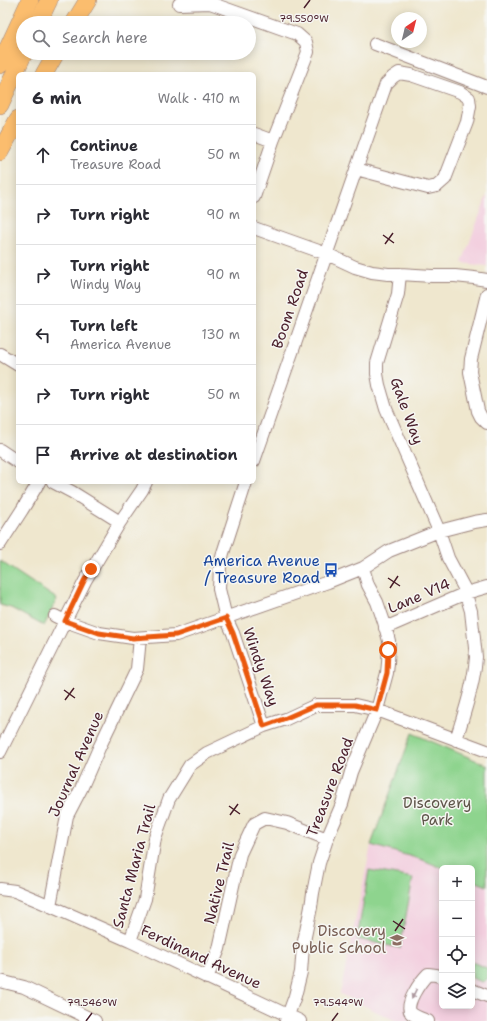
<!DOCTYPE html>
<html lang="en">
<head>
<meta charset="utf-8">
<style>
	body { margin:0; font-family:"Shantell Sans",sans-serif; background:#f7f7f7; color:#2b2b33 }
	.controls { position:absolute; right:12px; bottom:12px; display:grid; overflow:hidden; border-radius:6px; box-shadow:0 2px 10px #0003 }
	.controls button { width:36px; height:36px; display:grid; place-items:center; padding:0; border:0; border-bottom:1px solid #e1e1e2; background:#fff; color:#2b2b33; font:20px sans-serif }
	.compass { position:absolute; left:391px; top:12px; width:36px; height:36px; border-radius:50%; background:#fff; box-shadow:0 2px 10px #0003; rotate:35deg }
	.stop { position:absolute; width:12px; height:12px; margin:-9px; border:3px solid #ea580c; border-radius:50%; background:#fff }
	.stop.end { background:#ea580c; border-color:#fff; box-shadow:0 1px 4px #0008 }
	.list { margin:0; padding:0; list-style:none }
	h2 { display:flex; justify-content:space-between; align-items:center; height:52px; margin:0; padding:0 16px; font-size:17px }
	h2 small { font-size:13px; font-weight:400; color:#7c7c81 }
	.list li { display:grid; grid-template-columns:26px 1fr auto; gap:12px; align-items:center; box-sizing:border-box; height:60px; padding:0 16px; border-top:1px solid #e1e1e2 }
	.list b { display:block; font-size:15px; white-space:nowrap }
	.list p { margin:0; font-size:13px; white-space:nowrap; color:#7c7c81 }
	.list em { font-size:13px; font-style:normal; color:#7c7c81 }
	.icon { flex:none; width:22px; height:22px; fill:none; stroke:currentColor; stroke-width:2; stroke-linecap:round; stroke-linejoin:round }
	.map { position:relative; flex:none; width:487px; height:1021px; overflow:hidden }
	.search { position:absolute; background:#fff; box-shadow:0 2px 10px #0003; left:16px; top:16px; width:240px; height:44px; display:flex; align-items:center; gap:10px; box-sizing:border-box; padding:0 14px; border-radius:22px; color:#7c7c81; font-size:15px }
	.panel { position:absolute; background:#fff; box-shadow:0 2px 10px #0003; left:16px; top:72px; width:240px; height:412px; border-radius:6px }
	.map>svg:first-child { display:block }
	.built { fill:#f3cfdf }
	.green { fill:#8ed48e; stroke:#6c7a5c }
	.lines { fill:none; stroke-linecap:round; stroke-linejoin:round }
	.minor-casing { stroke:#9c837c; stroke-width:14 }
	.highway-casing { stroke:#9c837c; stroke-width:18 }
	.minor { stroke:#fff; stroke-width:12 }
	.highway { stroke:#fbbd6e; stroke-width:17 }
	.oneway { fill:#ae9aa0 }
	.route { stroke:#ea580c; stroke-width:5 }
	.ticks { fill:none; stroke:#4a1f2b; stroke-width:1.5 }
	.labels { text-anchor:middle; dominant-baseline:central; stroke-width:3; stroke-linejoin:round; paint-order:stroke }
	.street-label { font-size:15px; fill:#4a1f2b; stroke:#f6f6f2 }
	.transit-label { font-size:15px; fill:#164399; stroke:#f6f6f2; text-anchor:end }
	.park-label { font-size:15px; fill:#5e5549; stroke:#f6f6f2 }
	.education-label { font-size:15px; fill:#785e54; stroke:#f6f6f2; text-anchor:end }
	.ticks-label { font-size:10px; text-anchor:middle; fill:#4a1f2b; stroke:#f6f6f2; stroke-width:3; stroke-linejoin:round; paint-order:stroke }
</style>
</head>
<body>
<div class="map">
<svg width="487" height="1021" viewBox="0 0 487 1021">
	<rect width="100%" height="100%" fill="#f6f6f2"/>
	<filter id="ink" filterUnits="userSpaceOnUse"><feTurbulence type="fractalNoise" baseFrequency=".025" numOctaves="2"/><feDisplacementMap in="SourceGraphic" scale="8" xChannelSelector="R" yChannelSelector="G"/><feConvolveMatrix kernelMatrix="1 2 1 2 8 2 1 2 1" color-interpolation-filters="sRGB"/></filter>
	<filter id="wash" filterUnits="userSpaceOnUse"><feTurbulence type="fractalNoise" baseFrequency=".012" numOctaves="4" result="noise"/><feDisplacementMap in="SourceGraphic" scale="16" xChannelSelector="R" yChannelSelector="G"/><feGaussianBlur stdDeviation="0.9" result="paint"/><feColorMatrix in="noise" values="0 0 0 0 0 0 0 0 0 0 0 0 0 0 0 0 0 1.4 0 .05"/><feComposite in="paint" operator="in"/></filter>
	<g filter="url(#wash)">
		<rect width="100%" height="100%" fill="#efe7ce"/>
		<path class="built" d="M487 195V266L462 263Z
			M371 845 423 860 442 868V1006H472V880L487 886V1021H396L340 994Z"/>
		<path class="green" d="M0 561 57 599 44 626 11 608 0 605Z
			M412 733 487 765V886L472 880V868H442L423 860 371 845Z
			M369 870 413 878 400 948 357 939Z
			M472 962 487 968V979L485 981 482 982 472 978Z"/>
	</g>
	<g filter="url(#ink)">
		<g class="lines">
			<defs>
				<path id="minor" d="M179 4 210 3 297 34 306 42 308 52 273 141 254 197
					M375 44 487 87
					M254 134 273 141
					M254 228 327 254 355 267 372 272 388 274H400L432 276H455L474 278 487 280
					M400 274 398 294 377 363V374L379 385 386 409 439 531 448 558 464 588 471 611 476 657C474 685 464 713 456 740
					M487 294 471 359 470 372 478 411 481 417 487 423
					M0 354 18 365
					M0 450 18 462
					M254 461C298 335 342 210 386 84L393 77 399 73 411 75 460 92 469 98 470 106 467 122 445 179 437 186 428 188 356 169
					M53 482 72 492 120 522
					M246 482 223 553 220 566 219 589 226 618 233 633 264 726
					M0 544 22 510 39 482
					M55 616 65 621 99 633 133 638 176 635 328 582 363 568 389 551 439 531 474 522 487 520
					M385 628 466 593 487 587
					M0 752 65 621 85 581 120 522 142 490 146 482
					M0 889 15 891 39 901 130 941 300 1021
					M50 906 67 816 81 789 99 748 137 669 140 638
					M130 941 145 899 155 838 169 799 190 765 207 753 264 726 286 719 316 705H355L377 710 487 751
					M207 978 219 949 240 854 254 824 265 818 287 823 327 839
					M0 981 24 987 95 1021
					M472 990 487 996
					M286 1021 295 996 301 972 303 946 311 907 313 893 319 863 327 839 342 804 351 772 377 710 387 673 388 663 389 641 384 622 377 602 368 585 363 568
					M428 1021C423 1019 415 1017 411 1013 404 1004 421 981 428 974L436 975 442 977"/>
				<path id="highway" d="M38 23 49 0
					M74 23 88 0
					M0 65 30 0
					M44 74 56 53
					M0 105 24 53
					M0 152 18 119"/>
			</defs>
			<use href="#minor" class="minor-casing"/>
			<use href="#highway" class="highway-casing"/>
			<use href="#minor" class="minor"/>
			<use href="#highway" class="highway"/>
		</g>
		<defs><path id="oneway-solid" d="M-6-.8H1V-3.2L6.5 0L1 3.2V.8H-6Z"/></defs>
		<use class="oneway" href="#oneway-solid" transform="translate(414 994) rotate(115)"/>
	</g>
	<g class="lines" filter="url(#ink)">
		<path class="route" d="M91 569 84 581 65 621 99 633 133 638 176 635 226 618 233 633 264 726 286 718 316 705H355L377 710 387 673 388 650"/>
	</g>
	<path class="ticks" d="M304 8 310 0M383 235 394 243M385 244 393 233M388 578 400 586M390 588 398 576M64 690 75 698M65 700 74 688M229 806 240 814M230 815 238 804M393 921 405 929M395 931 403 919M86 1021 92 1013M332 1021 338 1013"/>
	<defs>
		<symbol id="bus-bare" viewBox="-9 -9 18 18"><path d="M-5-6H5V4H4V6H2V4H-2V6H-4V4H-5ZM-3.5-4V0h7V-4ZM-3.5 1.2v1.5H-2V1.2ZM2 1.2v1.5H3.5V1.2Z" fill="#1a4fb4" stroke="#f6f6f2" stroke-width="2.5" paint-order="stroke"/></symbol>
		<symbol id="school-bare" viewBox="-9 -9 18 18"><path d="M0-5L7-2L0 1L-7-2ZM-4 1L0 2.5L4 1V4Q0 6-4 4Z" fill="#8d6e63" stroke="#f6f6f2" stroke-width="2.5" paint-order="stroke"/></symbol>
	</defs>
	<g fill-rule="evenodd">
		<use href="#bus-bare" x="321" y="560" width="20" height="20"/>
		<use href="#school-bare" x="387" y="930" width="20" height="20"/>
	</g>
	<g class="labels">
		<g class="street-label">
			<text transform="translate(290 309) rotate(-71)">Boom Road</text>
			<text transform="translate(407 411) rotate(70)">Gale Way</text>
			<text transform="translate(419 596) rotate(-23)">Lane V14</text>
			<text transform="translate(261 667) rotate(71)">Windy Way</text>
			<text transform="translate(76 764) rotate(-66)">Journal Avenue</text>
			<text transform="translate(330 787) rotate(-69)">Treasure Road</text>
			<text transform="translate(134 866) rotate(-75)">Santa Maria Trail</text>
			<text transform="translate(219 883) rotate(-76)">Native Trail</text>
			<text transform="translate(201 957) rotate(25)">Ferdinand Avenue</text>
		</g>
		<g class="transit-label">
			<text x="320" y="561">America Avenue<tspan x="320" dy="17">/ Treasure Road</tspan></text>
		</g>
		<g class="park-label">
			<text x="437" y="803">Discovery<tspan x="437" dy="17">Park</tspan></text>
		</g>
		<g class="education-label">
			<text x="386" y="931">Discovery<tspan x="386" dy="17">Public School</tspan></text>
		</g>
	</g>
	<g class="ticks-label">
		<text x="304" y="22">79.550°W</text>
		<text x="92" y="1006">79.546°W</text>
		<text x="338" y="1006">79.544°W</text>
	</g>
</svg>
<div class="controls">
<button>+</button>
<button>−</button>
<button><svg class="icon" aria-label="locate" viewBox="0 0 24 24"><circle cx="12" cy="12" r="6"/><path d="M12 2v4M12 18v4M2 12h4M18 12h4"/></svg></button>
<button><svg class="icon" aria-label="layers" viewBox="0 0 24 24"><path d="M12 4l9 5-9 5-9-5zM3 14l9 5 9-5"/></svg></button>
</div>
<svg class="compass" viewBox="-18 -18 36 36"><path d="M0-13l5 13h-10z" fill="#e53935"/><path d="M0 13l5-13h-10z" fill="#7c7c81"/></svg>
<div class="stop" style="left:388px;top:650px"></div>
<div class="stop end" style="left:91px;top:569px"></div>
<div class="search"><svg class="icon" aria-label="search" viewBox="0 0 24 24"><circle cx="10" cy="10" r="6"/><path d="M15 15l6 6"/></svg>Search here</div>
<section class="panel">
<h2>6 min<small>Walk · 410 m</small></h2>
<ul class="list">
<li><svg class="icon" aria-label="ahead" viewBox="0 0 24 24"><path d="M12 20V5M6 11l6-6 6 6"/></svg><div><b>Continue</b><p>Treasure Road</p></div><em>50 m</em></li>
<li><svg class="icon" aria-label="right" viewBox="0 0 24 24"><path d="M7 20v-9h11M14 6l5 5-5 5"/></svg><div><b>Turn right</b></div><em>90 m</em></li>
<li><svg class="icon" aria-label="right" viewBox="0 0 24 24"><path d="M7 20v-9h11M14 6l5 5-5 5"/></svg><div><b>Turn right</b><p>Windy Way</p></div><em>90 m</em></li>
<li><svg class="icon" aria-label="left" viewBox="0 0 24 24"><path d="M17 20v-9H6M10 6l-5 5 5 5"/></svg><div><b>Turn left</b><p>America Avenue</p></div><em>130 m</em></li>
<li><svg class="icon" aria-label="right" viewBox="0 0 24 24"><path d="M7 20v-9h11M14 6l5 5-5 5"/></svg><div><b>Turn right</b></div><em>50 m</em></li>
<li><svg class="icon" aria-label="arrive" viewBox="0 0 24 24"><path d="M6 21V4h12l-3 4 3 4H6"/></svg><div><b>Arrive at destination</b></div></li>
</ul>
</section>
</div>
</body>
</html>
